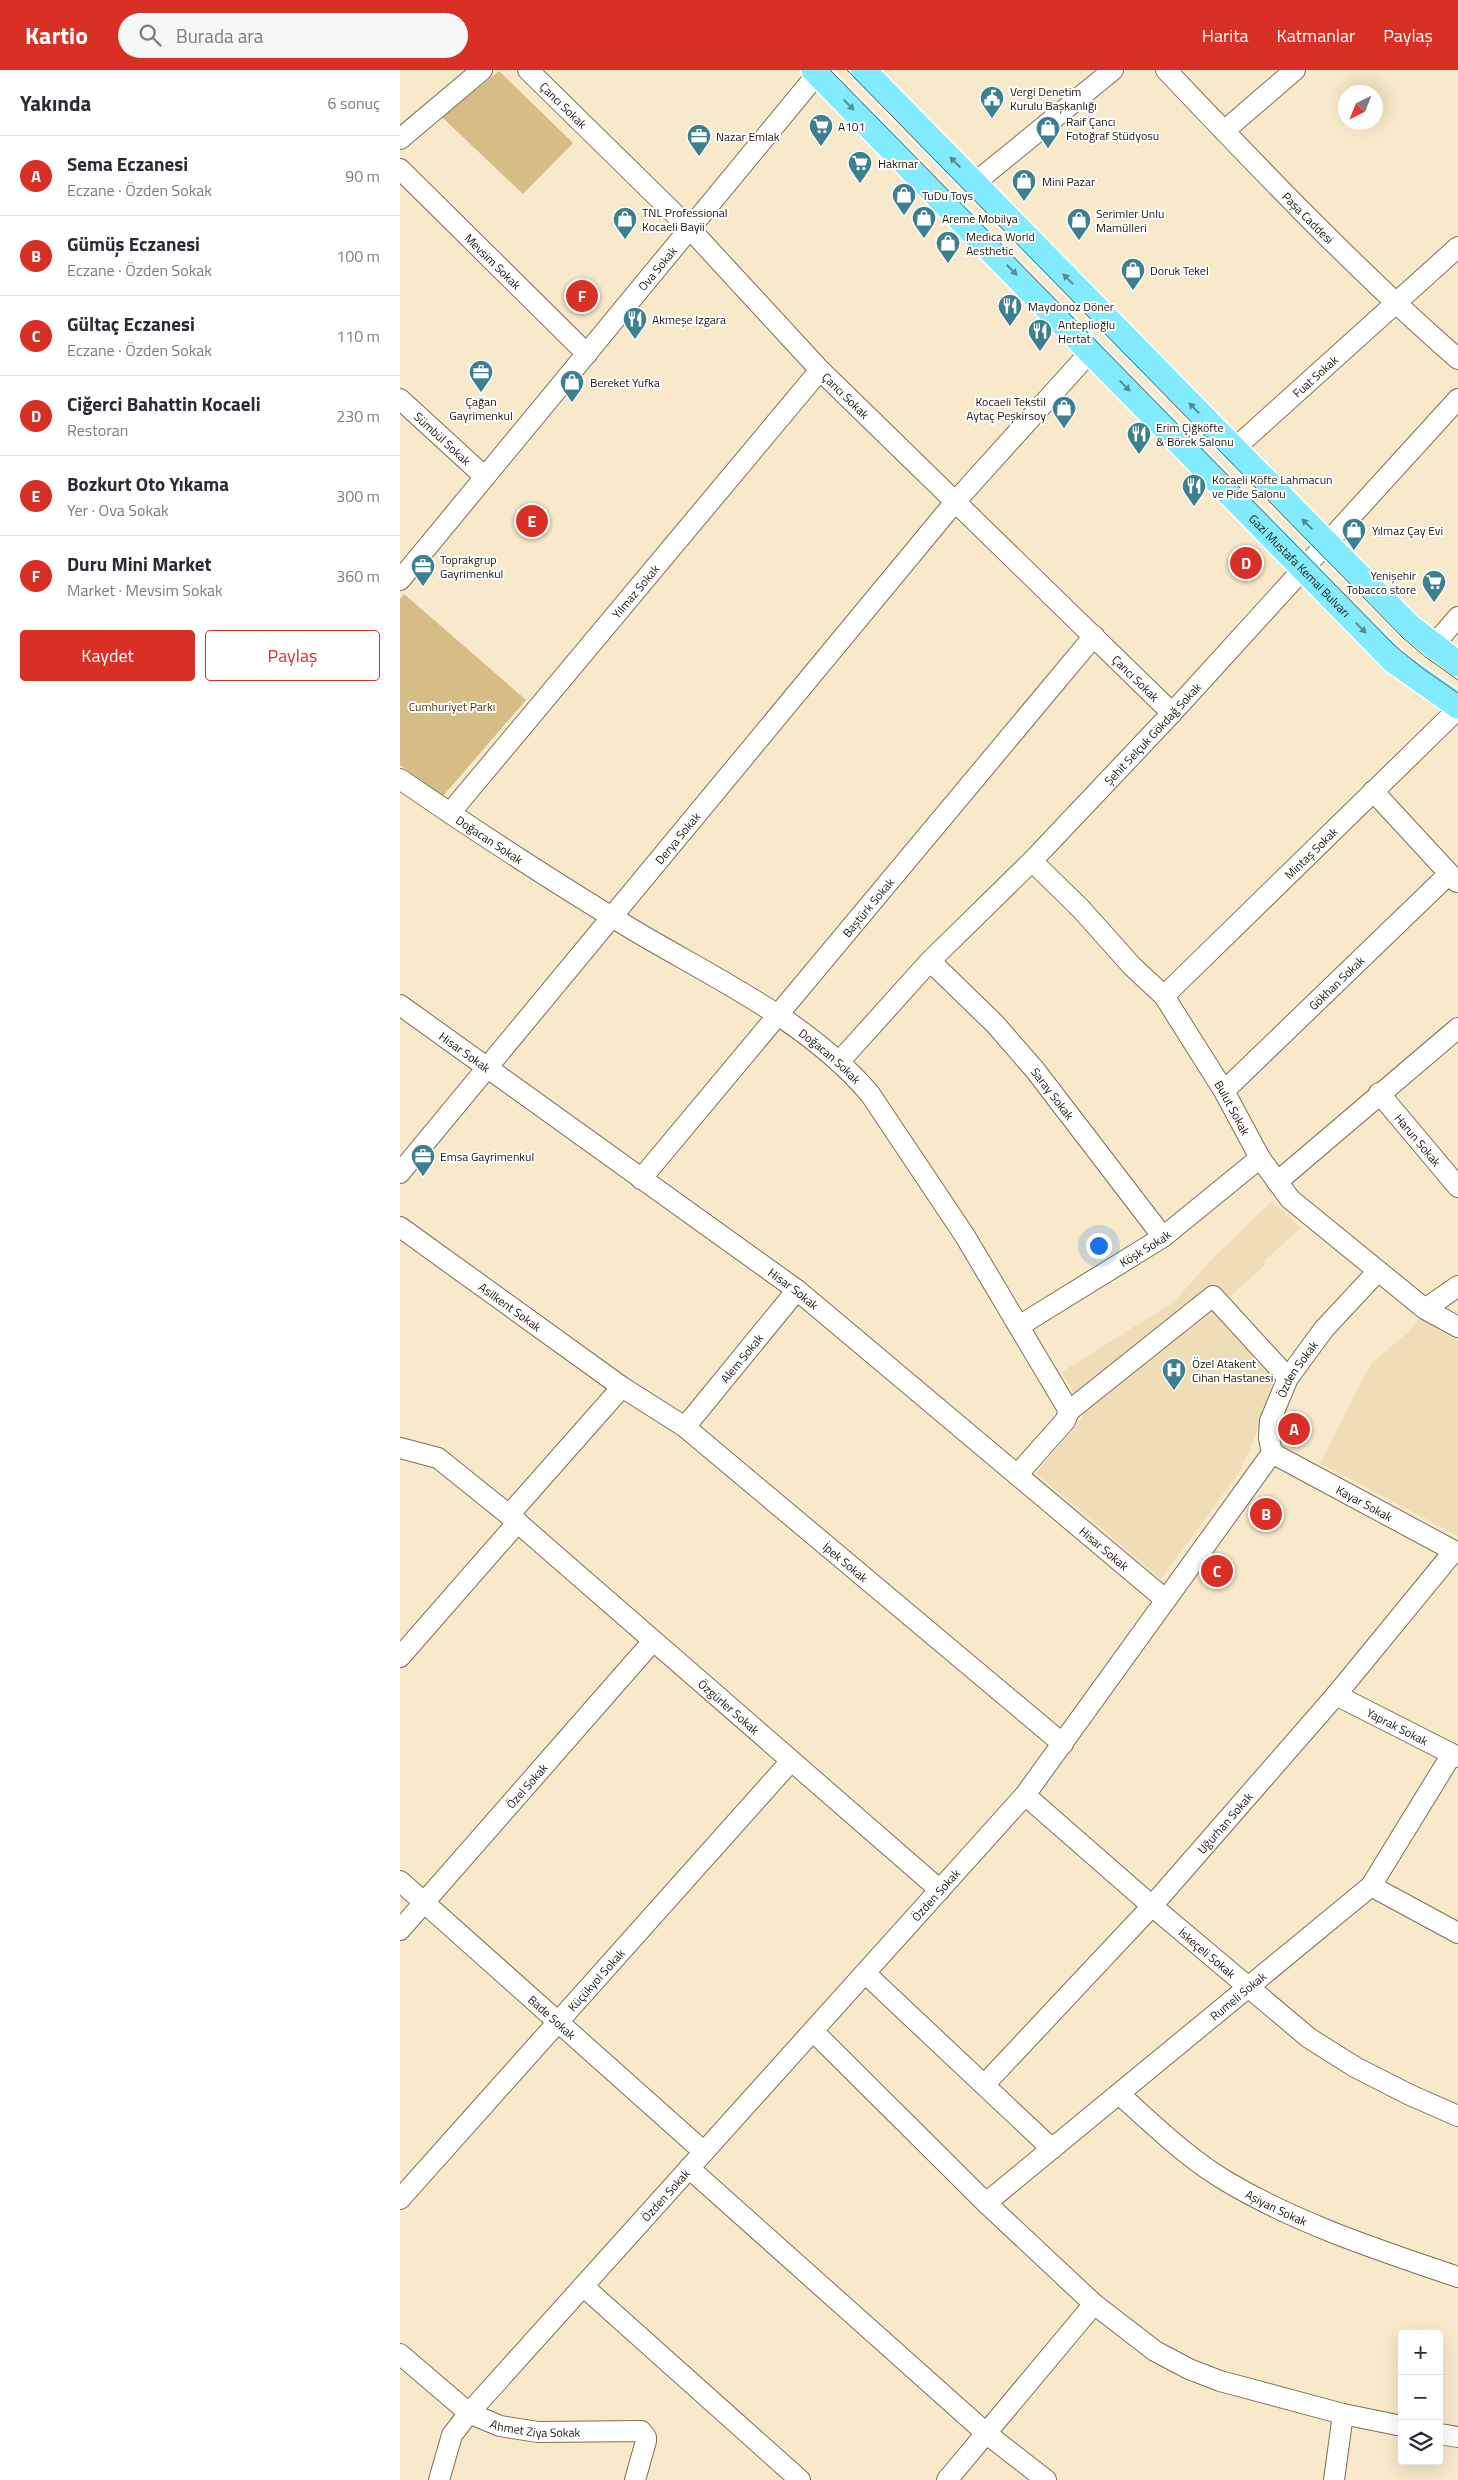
<!DOCTYPE html>
<html lang="tr">
<head>
<meta charset="utf-8">
<style>
	body { margin:0; font-family:"Titillium Web",sans-serif; background:#f7f7f7; color:#2b2b33 }
	.controls { position:absolute; right:15px; bottom:15px; display:grid; overflow:hidden; border-radius:5px; box-shadow:0 5px 20px #0002 }
	.controls button { width:45px; height:45px; display:grid; place-items:center; padding:0; border:0; border-bottom:1px solid #e1e1e2; background:#fff; color:#2b2b33; font:25px sans-serif }
	.compass { position:absolute; left:938px; top:15px; width:45px; height:45px; border-radius:50%; background:#fff; box-shadow:0 5px 20px #0002; rotate:223deg }
	.you { position:absolute; left:698px; top:1175px; width:18px; height:18px; margin:-12px; border:4px solid #fff; border-radius:50%; background:#1a73e8; box-shadow:0 0 0 8px #1a73e833 }
	.badge { display:grid; place-items:center; width:32px; height:32px; border-radius:50%; background:#d93025; color:#fff; font-size:16px; font-weight:700 }
	.pin { position:absolute; translate:-50% -50%; border:2px solid #fff; box-shadow:0 1px 5px #0006 }
	.list { margin:0; padding:0; list-style:none }
	h2 { display:flex; justify-content:space-between; align-items:center; height:65px; margin:0; padding:0 20px; font-size:21px }
	h2 small { font-size:16px; font-weight:400; color:#7c7c81 }
	.list li { display:grid; grid-template-columns:32px 1fr auto; gap:15px; align-items:center; box-sizing:border-box; height:80px; padding:0 20px; border-top:1px solid #e1e1e2 }
	.list b { display:block; font-size:19px; white-space:nowrap }
	.list p { margin:0; font-size:16px; white-space:nowrap; color:#7c7c81 }
	.list em { font-size:16px; font-style:normal; color:#7c7c81 }
	.actions { display:flex; gap:10px; padding:15px 20px }
	.actions a { flex:1; padding:11px 0; border:1px solid #d93025; border-radius:5px; text-align:center; font-size:18px; color:#d93025 }
	.actions .main { background:#d93025; color:#fff }
	.icon { flex:none; width:28px; height:28px; fill:none; stroke:currentColor; stroke-width:2; stroke-linecap:round; stroke-linejoin:round }
	.map { position:relative; flex:none; width:1058px; height:2410px; overflow:hidden }
	header { display:flex; align-items:center; gap:30px; box-sizing:border-box; height:70px; padding:0 25px; background:#d93025; color:#fff }
	header strong { font-size:24px }
	nav { display:flex; gap:28px; margin-inline-start:auto; font-size:18px }
	.search { width:350px; height:45px; background:#f7f7f7; display:flex; align-items:center; gap:12px; box-sizing:border-box; padding:0 18px; border-radius:28px; color:#7c7c81; font-size:19px }
	main { display:flex }
	aside { flex:1; background:#fff }
	.map>svg:first-child { display:block }
	.built { fill:#eeddb6 }
	.green { fill:#d6bd85 }
	.lines { fill:none; stroke-linecap:round; stroke-linejoin:round }
	.minor-casing { stroke:#7d7054; stroke-width:22 }
	.major-casing { stroke:#fff; stroke-width:28 }
	.minor { stroke:#fff; stroke-width:20 }
	.major { stroke:#82ebfe; stroke-width:25 }
	.tram { stroke:#6a614e; stroke-width:1 }
	.oneway { fill:#548c91 }
	.labels { text-anchor:middle; dominant-baseline:central; stroke-width:4; stroke-linejoin:round; paint-order:stroke }
	.poi-label { font-size:12px; fill:#1c170b; stroke:#fff; text-anchor:start }
	.street-label { font-size:12px; fill:#1c170b; stroke:#fff }
	.park-label { font-size:12px; fill:#493600; stroke:#fff }
</style>
</head>
<body>
<header>
<strong>Kartio</strong>
<div class="search"><svg class="icon" aria-label="search" viewBox="0 0 24 24"><circle cx="10" cy="10" r="6"/><path d="M15 15l6 6"/></svg>Burada ara</div>
<nav><a>Harita</a><a>Katmanlar</a><a>Paylaş</a></nav>
</header>
<main>
<aside>
<h2>Yakında<small>6 sonuç</small></h2>
<ul class="list">
<li><span class="badge">A</span><div><b>Sema Eczanesi</b><p>Eczane · Özden Sokak</p></div><em>90 m</em></li>
<li><span class="badge">B</span><div><b>Gümüş Eczanesi</b><p>Eczane · Özden Sokak</p></div><em>100 m</em></li>
<li><span class="badge">C</span><div><b>Gültaç Eczanesi</b><p>Eczane · Özden Sokak</p></div><em>110 m</em></li>
<li><span class="badge">D</span><div><b>Ciğerci Bahattin Kocaeli</b><p>Restoran</p></div><em>230 m</em></li>
<li><span class="badge">E</span><div><b>Bozkurt Oto Yıkama</b><p>Yer · Ova Sokak</p></div><em>300 m</em></li>
<li><span class="badge">F</span><div><b>Duru Mini Market</b><p>Market · Mevsim Sokak</p></div><em>360 m</em></li>
</ul>
<div class="actions"><a class="main">Kaydet</a><a>Paylaş</a></div>
</aside>
<div class="map">
<svg width="1058" height="2410" viewBox="0 0 1058 2410">
	<rect width="100%" height="100%" fill="#f7e9c9"/>
	<path class="built" d="M872 1131 901 1158 864 1191 866 1194 827 1229 886 1295 840 1401 761 1509 636 1403 682 1349 683 1340 662 1302 774 1232 810 1191Z
		M1020 1249 1058 1271V1466L920 1393 972 1292 1008 1263Z"/>
	<path class="green" d="M99 1 173 73 123 124 42 47Z
		M4 524 126 630 43 726 0 695V529Z"/>
	<g class="lines">
		<defs>
			<g id="minor">
				<path id="s1" d="M128 0 290 159 420 300 772 643"/>
				<path id="s2" d="M766 0C860 99 955 199 1058 289"/>
				<path d="M824 61 895 0"/>
				<path d="M0 69 82 0"/>
				<path id="s3" d="M0 99 187 284"/>
				<path d="M577 114 582 107 713 0"/>
				<path id="s4" d="M0 329 85 407"/>
				<path id="s5" d="M834 379 1058 177"/>
				<path id="s6" d="M0 510 418 3"/>
				<path d="M1033 576 1058 547"/>
				<path id="s7" d="M0 709C77 762 155 813 235 861 316 909 409 952 470 1024L565 1166 669 1341 665 1351 617 1405"/>
				<path d="M973 721 1057 812"/>
				<path id="s8" d="M50 743 420 300"/>
				<path id="s9" d="M632 791 681 839 732 896 764 926 824 1021 860 1088 890 1129 1025 1239 1058 1257"/>
				<path id="s10" d="M530 891 595 954 635 1000 763 1167"/>
				<path id="s11" d="M764 926 1058 639"/>
				<path id="s12" d="M0 935 397 1220 766 1530"/>
				<path id="s13" d="M439 992 530 891 632 791 772 643 1058 329"/>
				<path id="s14" d="M824 1021 1049 804"/>
				<path id="s15" d="M979 1023 1058 1117"/>
				<path id="s16" d="M0 1103 555 432 691 281"/>
				<path id="s17" d="M241 1109 694 566"/>
				<path d="M877 1112 1058 958"/>
				<path id="s18" d="M0 1157 222 1317 285 1357 663 1674"/>
				<path d="M1025 1239 1058 1216"/>
				<path id="s19" d="M619 1256 763 1167 860 1088"/>
				<path d="M669 1341 813 1226 888 1308"/>
				<path id="s20" d="M285 1357 397 1220"/>
				<path id="s21" d="M0 1378 38 1388 109 1445 540 1820"/>
				<path id="s22" d="M872 1383 1058 1483"/>
				<path d="M109 1445 222 1317"/>
				<path d="M0 1587 118 1452"/>
				<path id="s23" d="M936 1625 1058 1687"/>
				<path id="s24" d="M625 1725 752 1836 909 1968 955 1997 1010 2025 1058 2046"/>
				<path id="s25" d="M0 1811 304 2082"/>
				<path d="M971 1816 1058 1863"/>
				<path id="s26" d="M0 1860 253 1571"/>
				<path d="M466 1904 652 2079"/>
				<path d="M413 1961 586 2133 694 2234 755 2281 789 2299 820 2311 943 2344 1002 2356"/>
				<path id="s27" d="M584 2015 752 1836 936 1625 1054 1481"/>
				<path id="s28" d="M719 2024C753 2054 787 2088 826 2111 898 2154 979 2180 1058 2207"/>
				<path d="M289 2098 587 2364 646 2410"/>
				<path id="s29" d="M0 2129 391 1691"/>
				<path id="s30" d="M586 2133 971 1816 1052 1684"/>
				<path d="M183 2216 400 2410"/>
				<path id="s31" d="M0 2284 69 2343 100 2356 138 2362 241 2361 246 2367V2371L235 2410"/>
				<path d="M1039 2364 1058 2367"/>
				<path id="s32" d="M39 2410 52 2365 69 2343 625 1725 872 1383 869 1368 870 1351 888 1308 924 1259 978 1201"/>
				<path d="M547 2410 694 2234"/>
				<path d="M934 2410 943 2344"/>
			</g>
			<g id="major">
				<path id="s33" d="M414 0 994 591 1058 636"/>
				<path d="M463 0 943 490 1010 557 1058 594"/>
			</g>
		</defs>
		<use href="#minor" class="minor-casing"/>
		<use href="#major" class="major-casing"/>
		<use href="#minor" class="minor"/>
		<use href="#major" class="major"/>
		<path class="tram" d="M430 0 994 575 1022 598 1058 623
			M447 0 1003 568 1027 588 1058 610"/>
	</g>
	<defs><path id="oneway-solid" d="M-6-.8H1V-3.2L6.5 0L1 3.2V.8H-6Z" transform="scale(1.25)"/></defs>
	<g class="oneway">
		<use href="#oneway-solid" transform="translate(449 35) rotate(45)"/>
		<use href="#oneway-solid" transform="translate(555 92) rotate(-135)"/>
		<use href="#oneway-solid" transform="translate(612 200) rotate(45)"/>
		<use href="#oneway-solid" transform="translate(668 209) rotate(-134)"/>
		<use href="#oneway-solid" transform="translate(725 316) rotate(46)"/>
		<use href="#oneway-solid" transform="translate(794 338) rotate(-134)"/>
		<use href="#oneway-solid" transform="translate(907 454) rotate(-135)"/>
		<use href="#oneway-solid" transform="translate(961 558) rotate(46)"/>
	</g>
	<defs>
		<symbol id="civic-pin" viewBox="-11 -11 22 30"><path d="M0 17L-7.5 6A9.5 9.5 0 1 1 7.5 6Z" fill="#3c808f" stroke="#fff"/><path d="M-.6-6.5H3V-4.5H.6V-3L4-1V1h2V6H-6V1h2V-1L-.6-3ZM-1.2 2.5V6h2.4V2.5Z" fill="#fff"/></symbol>
		<symbol id="supermarket-pin" viewBox="-11 -11 22 30"><path d="M0 17L-7.5 6A9.5 9.5 0 1 1 7.5 6Z" fill="#3c808f" stroke="#fff"/><path d="M-6-5.5h2.5l.6 2H6L4.5 2H-2.5L-4.4-4H-6ZM-1.5 3.2a1.3 1.3 0 1 0 .1 0ZM3 3.2a1.3 1.3 0 1 0 .1 0Z" fill="#fff"/></symbol>
		<symbol id="shop-pin" viewBox="-11 -11 22 30"><path d="M0 17L-7.5 6A9.5 9.5 0 1 1 7.5 6Z" fill="#3c808f" stroke="#fff"/><path d="M-5-2.5h2.3a2.7 3.5 0 0 1 5.4 0H5L5.5 6h-11ZM-1.5-2.5h3a1.5 2.3 0 0 0-3 0Z" fill="#fff"/></symbol>
		<symbol id="office-pin" viewBox="-11 -11 22 30"><path d="M0 17L-7.5 6A9.5 9.5 0 1 1 7.5 6Z" fill="#3c808f" stroke="#fff"/><path d="M-6-3h4V-5.5h4V-3h4V5H-6ZM-1-4.5V-3h2v-1.5ZM-6 0V1H6V0Z" fill="#fff"/></symbol>
		<symbol id="restaurant-pin" viewBox="-11 -11 22 30"><path d="M0 17L-7.5 6A9.5 9.5 0 1 1 7.5 6Z" fill="#3c808f" stroke="#fff"/><path d="M-5-6h1v4h1v-4h1v4h1v-4h1v5L-1.5 .5V6h-2V.5L-5-1ZM5-6V6H3V1.5H1.5Q1.5-4 5-6Z" fill="#fff"/></symbol>
		<symbol id="hospital-pin" viewBox="-11 -11 22 30"><path d="M0 17L-7.5 6A9.5 9.5 0 1 1 7.5 6Z" fill="#3c808f" stroke="#fff"/><path d="M-5-5h3v3.5h4V-5h3V5h-3V1.5h-4V5h-3Z" fill="#fff"/></symbol>
	</defs>
	<g fill-rule="evenodd">
		<use href="#civic-pin" x="578" y="14" width="28" height="38"/>
		<use href="#supermarket-pin" x="407" y="42" width="28" height="38"/>
		<use href="#shop-pin" x="634" y="44" width="28" height="38"/>
		<use href="#office-pin" x="285" y="52" width="28" height="38"/>
		<use href="#supermarket-pin" x="446" y="79" width="28" height="38"/>
		<use href="#shop-pin" x="610" y="97" width="28" height="38"/>
		<use href="#shop-pin" x="490" y="111" width="28" height="38"/>
		<use href="#shop-pin" x="510" y="134" width="28" height="38"/>
		<use href="#shop-pin" x="211" y="135" width="28" height="38"/>
		<use href="#shop-pin" x="665" y="136" width="28" height="38"/>
		<use href="#shop-pin" x="534" y="159" width="28" height="38"/>
		<use href="#shop-pin" x="719" y="186" width="28" height="38"/>
		<use href="#restaurant-pin" x="596" y="222" width="28" height="38"/>
		<use href="#restaurant-pin" x="221" y="235" width="28" height="38"/>
		<use href="#restaurant-pin" x="626" y="247" width="28" height="38"/>
		<use href="#office-pin" x="67" y="288" width="28" height="38"/>
		<use href="#shop-pin" x="158" y="298" width="28" height="38"/>
		<use href="#shop-pin" x="650" y="324" width="28" height="38"/>
		<use href="#restaurant-pin" x="725" y="350" width="28" height="38"/>
		<use href="#restaurant-pin" x="780" y="402" width="28" height="38"/>
		<use href="#shop-pin" x="940" y="446" width="28" height="38"/>
		<use href="#office-pin" x="9" y="482" width="28" height="38"/>
		<use href="#supermarket-pin" x="1020" y="498" width="28" height="38"/>
		<use href="#office-pin" x="9" y="1072" width="28" height="38"/>
		<use href="#hospital-pin" x="760" y="1286" width="28" height="38"/>
	</g>
	<g class="labels">
		<g class="poi-label">
			<text x="610" y="21">Vergi Denetim<tspan x="610" dy="14">Kurulu Başkanlığı</tspan></text>
			<text x="666" y="51">Raif Çancı<tspan x="666" dy="14">Fotoğraf Stüdyosu</tspan></text>
			<text x="438" y="56">A101</text>
			<text x="316" y="66">Nazar Emlak</text>
			<text x="478" y="93">Hakmar</text>
			<text x="642" y="111">Mini Pazar</text>
			<text x="522" y="125">TuDu Toys</text>
			<text x="242" y="142">TNL Professional<tspan x="242" dy="14">Kocaeli Bayii</tspan></text>
			<text x="696" y="143">Serimler Unlu<tspan x="696" dy="14">Mamülleri</tspan></text>
			<text x="542" y="148">Areme Mobilya</text>
			<text x="566" y="166">Medica World<tspan x="566" dy="14">Aesthetic</tspan></text>
			<text x="750" y="200">Doruk Tekel</text>
			<text x="628" y="236">Maydonoz Döner</text>
			<text x="252" y="249">Akmeşe Izgara</text>
			<text x="658" y="254">Anteplioğlu<tspan x="658" dy="14">Hertat</tspan></text>
			<text x="190" y="312">Bereket Yufka</text>
			<text x="81" y="331" text-anchor="middle">Çağan<tspan x="81" dy="14">Gayrimenkul</tspan></text>
			<text x="646" y="331" text-anchor="end">Kocaeli Tekstil<tspan x="646" dy="14">Aytaç Peşkirsoy</tspan></text>
			<text x="756" y="357">Erim Çiğköfte<tspan x="756" dy="14">&amp; Börek Salonu</tspan></text>
			<text x="812" y="409">Kocaeli Köfte Lahmacun<tspan x="812" dy="14">ve Pide Salonu</tspan></text>
			<text x="972" y="460">Yılmaz Çay Evi</text>
			<text x="40" y="489">Toprakgrup<tspan x="40" dy="14">Gayrimenkul</tspan></text>
			<text x="1016" y="505" text-anchor="end">Yenişehir<tspan x="1016" dy="14">Tobacco store</tspan></text>
			<text x="40" y="1086">Emsa Gayrimenkul</text>
			<text x="792" y="1293">Özel Atakent<tspan x="792" dy="14">Cihan Hastanesi</tspan></text>
		</g>
		<g class="street-label">
			<text stroke="none"><textPath href="#s1" startOffset="50">Çancı Sokak</textPath></text>
			<text stroke="none"><textPath href="#s2" startOffset="205">Paşa Caddesi</textPath></text>
			<text stroke="none"><textPath href="#s3" startOffset="131">Mevsim Sokak</textPath></text>
			<text stroke="none"><textPath href="#s6" startOffset="404">Ova Sokak</textPath></text>
			<text stroke="none"><textPath href="#s5" startOffset="109">Fuat Sokak</textPath></text>
			<text stroke="none"><textPath href="#s1" startOffset="455">Çancı Sokak</textPath></text>
			<text stroke="none"><textPath href="#s4" startOffset="58">Sümbül Sokak</textPath></text>
			<text stroke="none"><textPath href="#s33" startOffset="694">Gazi Mustafa Kemal Bulvarı</textPath></text>
			<text stroke="none"><textPath href="#s8" startOffset="289">Yılmaz Sokak</textPath></text>
			<text stroke="none"><textPath href="#s1" startOffset="860">Çancı Sokak</textPath></text>
			<text stroke="none"><textPath href="#s13" startOffset="454">Şehit Selçuk Gökdağ Sokak</textPath></text>
			<text stroke="none"><textPath href="#s16" startOffset="435">Derya Sokak</textPath></text>
			<text stroke="none"><textPath href="#s7" startOffset="108">Doğacan Sokak</textPath></text>
			<text stroke="none"><textPath href="#s11" startOffset="205">Mintaş Sokak</textPath></text>
			<text stroke="none"><textPath href="#s17" startOffset="354">Baştürk Sokak</textPath></text>
			<text stroke="none"><textPath href="#s14" startOffset="156">Gökhan Sokak</textPath></text>
			<text stroke="none"><textPath href="#s12" startOffset="80">Hisar Sokak</textPath></text>
			<text stroke="none"><textPath href="#s7" startOffset="512">Doğacan Sokak</textPath></text>
			<text stroke="none"><textPath href="#s10" startOffset="181">Saray Sokak</textPath></text>
			<text stroke="none"><textPath href="#s9" startOffset="320">Bulut Sokak</textPath></text>
			<text stroke="none"><textPath href="#s15" startOffset="61">Harun Sokak</textPath></text>
			<text stroke="none"><textPath href="#s19" startOffset="148">Köşk Sokak</textPath></text>
			<text stroke="none"><textPath href="#s12" startOffset="485">Hisar Sokak</textPath></text>
			<text stroke="none"><textPath href="#s18" startOffset="136">Asilkent Sokak</textPath></text>
			<text stroke="none"><textPath href="#s20" startOffset="89">Alem Sokak</textPath></text>
			<text stroke="none"><textPath href="#s32" startOffset="1419">Özden Sokak</textPath></text>
			<text stroke="none"><textPath href="#s22" startOffset="105">Kayar Sokak</textPath></text>
			<text stroke="none"><textPath href="#s12" startOffset="890">Hisar Sokak</textPath></text>
			<text stroke="none"><textPath href="#s18" startOffset="558">İpek Sokak</textPath></text>
			<text stroke="none"><textPath href="#s21" startOffset="422">Özgürler Sokak</textPath></text>
			<text stroke="none"><textPath href="#s23" startOffset="69">Yaprak Sokak</textPath></text>
			<text stroke="none"><textPath href="#s26" startOffset="192">Özel Sokak</textPath></text>
			<text stroke="none"><textPath href="#s27" startOffset="356">Uğurhan Sokak</textPath></text>
			<text stroke="none"><textPath href="#s32" startOffset="772">Özden Sokak</textPath></text>
			<text stroke="none"><textPath href="#s24" startOffset="241">İskeçeli Sokak</textPath></text>
			<text stroke="none"><textPath href="#s29" startOffset="294">Küçükyol Sokak</textPath></text>
			<text stroke="none"><textPath href="#s30" startOffset="326">Rumeli Sokak</textPath></text>
			<text stroke="none"><textPath href="#s25" startOffset="204">Bade Sokak</textPath></text>
			<text stroke="none"><textPath href="#s32" startOffset="368">Özden Sokak</textPath></text>
			<text stroke="none"><textPath href="#s28" startOffset="195">Aşiyan Sokak</textPath></text>
			<text stroke="none"><textPath href="#s31" startOffset="160">Ahmet Ziya Sokak</textPath></text>
		</g>
		<g class="park-label">
			<text x="52" y="636">Cumhuriyet Parkı</text>
		</g>
	</g>
</svg>
<div class="controls">
<button>+</button>
<button>−</button>
<button><svg class="icon" aria-label="layers" viewBox="0 0 24 24"><path d="M12 4l9 5-9 5-9-5zM3 14l9 5 9-5"/></svg></button>
</div>
<svg class="compass" viewBox="-18 -18 36 36"><path d="M0-13l5 13h-10z" fill="#e53935"/><path d="M0 13l5-13h-10z" fill="#7c7c81"/></svg>
<div class="you"></div>
<div class="pin badge" style="left:894px;top:1359px">A</div>
<div class="pin badge" style="left:866px;top:1444px">B</div>
<div class="pin badge" style="left:817px;top:1501px">C</div>
<div class="pin badge" style="left:846px;top:493px">D</div>
<div class="pin badge" style="left:132px;top:451px">E</div>
<div class="pin badge" style="left:182px;top:226px">F</div>
</div>
</main>
</body>
</html>
